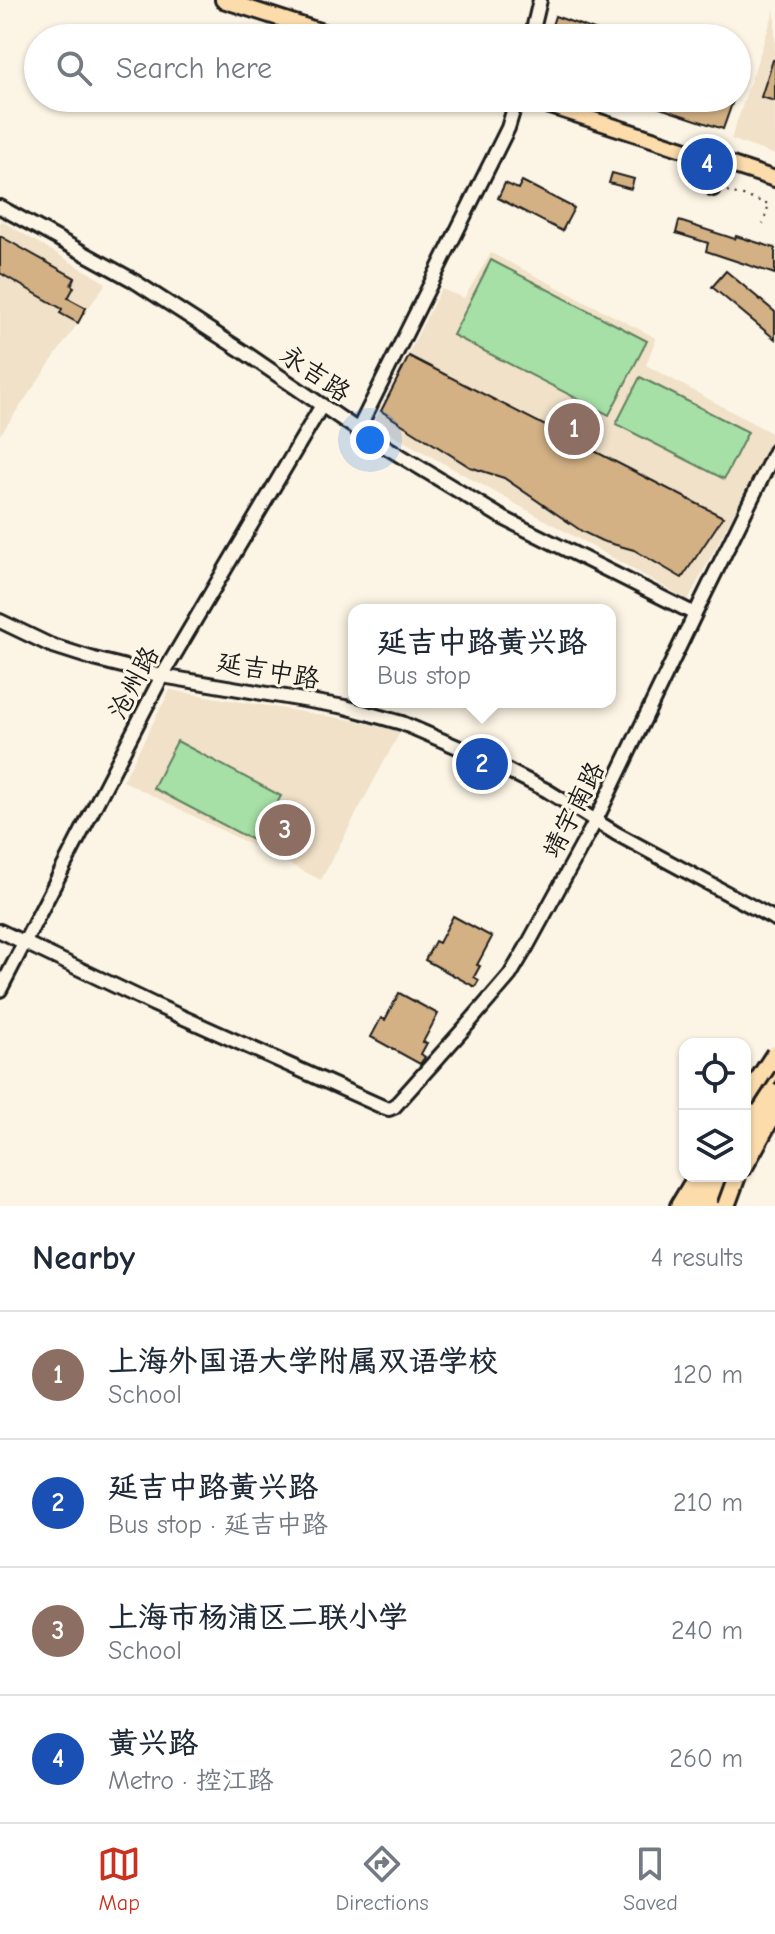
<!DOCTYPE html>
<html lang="en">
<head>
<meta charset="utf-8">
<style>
	body { margin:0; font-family:"Comic Neue","LXGW WenKai TC",sans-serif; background:#f6f6f7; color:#1f2937 }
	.controls { position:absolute; right:24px; bottom:24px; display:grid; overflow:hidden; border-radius:16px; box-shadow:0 2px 6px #0004 }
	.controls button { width:72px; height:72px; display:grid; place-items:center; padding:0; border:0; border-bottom:2px solid #e0e1e3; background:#fff; color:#1f2937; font:40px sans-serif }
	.you { position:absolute; left:370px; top:440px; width:28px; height:28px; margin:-20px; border:6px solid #fff; border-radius:50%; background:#1a73e8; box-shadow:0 0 0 12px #1a73e833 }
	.badge { display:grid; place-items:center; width:52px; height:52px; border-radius:50%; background:#c8321e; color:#fff; font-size:26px; font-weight:700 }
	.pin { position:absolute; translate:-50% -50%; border:4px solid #fff; box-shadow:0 2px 8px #0006 }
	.popup { position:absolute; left:348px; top:604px; width:268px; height:104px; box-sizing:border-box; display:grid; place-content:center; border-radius:16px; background:#fff; filter:drop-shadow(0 2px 6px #0005); font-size:26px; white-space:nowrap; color:#747a83 }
	.popup b { font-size:30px; color:#1f2937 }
	.popup::after { content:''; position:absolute; left:50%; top:100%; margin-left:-16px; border:16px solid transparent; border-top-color:#fff }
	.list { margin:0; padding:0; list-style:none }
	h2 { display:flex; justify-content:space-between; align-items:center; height:104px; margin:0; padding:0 32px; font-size:34px }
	h2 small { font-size:26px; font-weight:400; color:#747a83 }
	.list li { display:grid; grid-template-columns:52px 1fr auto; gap:24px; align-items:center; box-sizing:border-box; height:128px; padding:0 32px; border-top:2px solid #e0e1e3 }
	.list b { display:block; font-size:30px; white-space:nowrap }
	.list p { margin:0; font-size:26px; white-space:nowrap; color:#747a83 }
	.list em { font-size:26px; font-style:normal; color:#747a83 }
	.icon { flex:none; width:44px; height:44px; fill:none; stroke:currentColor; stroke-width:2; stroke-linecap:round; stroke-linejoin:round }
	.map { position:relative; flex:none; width:775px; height:1206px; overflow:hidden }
	.search { position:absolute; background:#fff; box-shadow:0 2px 6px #0004; left:24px; right:24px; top:24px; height:88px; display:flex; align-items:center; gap:20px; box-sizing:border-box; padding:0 28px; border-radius:44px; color:#747a83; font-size:30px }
	.sheet { height:616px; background:#fff }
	nav { display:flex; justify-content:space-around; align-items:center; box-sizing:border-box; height:112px; border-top:2px solid #e0e1e3; background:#fff; font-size:22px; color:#747a83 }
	nav a { display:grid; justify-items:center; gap:4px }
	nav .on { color:#c8321e }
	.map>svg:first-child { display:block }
	.built { fill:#f0e1c8 }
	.green { fill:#a6e0a6; stroke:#617e61; stroke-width:2 }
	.building { fill:#d3b185; stroke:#1c1c1c; stroke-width:2 }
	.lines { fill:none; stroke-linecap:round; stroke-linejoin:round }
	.minor-casing { stroke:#1c1c1c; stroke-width:18 }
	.major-casing { stroke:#1c1c1c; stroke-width:20 }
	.highway-casing { stroke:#1c1c1c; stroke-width:22 }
	.path { stroke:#1c1c1c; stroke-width:2; stroke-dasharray:2 6; stroke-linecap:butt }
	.minor { stroke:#fcf5e5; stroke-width:12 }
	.major { stroke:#fddcac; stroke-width:14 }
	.highway { stroke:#fddcac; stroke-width:16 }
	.highway-bridge-casing { stroke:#1c1c1c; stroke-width:22; stroke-linecap:butt }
	.highway-bridge { stroke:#fddcac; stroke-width:16 }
	.labels { text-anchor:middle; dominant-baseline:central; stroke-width:6; stroke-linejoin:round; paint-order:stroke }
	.street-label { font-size:26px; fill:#1c1c1c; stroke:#fcf5e5 }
</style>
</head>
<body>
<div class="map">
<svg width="775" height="1206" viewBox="0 0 775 1206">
	<rect width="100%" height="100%" fill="#fcf5e5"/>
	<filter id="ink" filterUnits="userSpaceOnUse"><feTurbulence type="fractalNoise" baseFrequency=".0125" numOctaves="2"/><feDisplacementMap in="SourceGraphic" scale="16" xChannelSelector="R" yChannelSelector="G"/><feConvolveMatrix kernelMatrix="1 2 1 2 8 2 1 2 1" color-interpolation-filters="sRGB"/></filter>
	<g filter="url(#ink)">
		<path class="built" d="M775 9V155L731 139Z
			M0 220 106 283 0 435Z
			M491 253 656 338 646 365 775 435 688 600 373 424 441 289 464 298Z
			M170 690 352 720 400 732 321 880 123 781Z"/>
		<path class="green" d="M491 260 647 341 609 415 453 335Z
			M640 377 748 432 724 479 616 424Z
			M177 741 281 796 256 842 153 788Z"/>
		<path class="building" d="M555 16 614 37V38H548Z
			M773 60H775V101L761 97Z
			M636 98H734L723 129 636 100Z
			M612 173 634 179 631 189 609 183Z
			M522 181 574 208 562 231 498 198 505 183 518 189Z
			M679 221 735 239 736 236 775 248V274L706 251 708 243 676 233Z
			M0 236 75 278 71 285 74 287 68 298 86 308 78 323 60 313 62 309 0 273Z
			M726 271 775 312V339L712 287Z
			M409 356 723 517 682 578 634 550 602 541 583 532 504 478 470 467 381 411Z
			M453 916 492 937 477 965 480 966 474 977 479 980 475 987 425 960 435 941 439 943Z
			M399 993 438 1014 423 1042 427 1043 421 1054 425 1057 420 1064 371 1037 381 1018 385 1020Z"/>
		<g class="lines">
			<defs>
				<path id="minor" d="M531 38 540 0
					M713 189 722 162
					M0 207 131 279 247 354 358 430 503 518 695 614
					M358 430 508 128 517 98
					M0 621 50 645 94 659 162 676 345 707 402 723 483 758 546 790 617 834 775 919
					M0 931 153 1004 383 1107 389 1109 394 1107 468 1024 510 975 526 948 596 820 695 614 775 451
					M0 990 162 676 322 405"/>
				<path id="major" d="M223 0 341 38
					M526 98 775 179
					M745 1167 775 1113
					M689 1206 701 1183"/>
				<path id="highway" d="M745 1121 774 1067
					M745 1147 775 1093
					M679 1206 697 1176
					M699 1206 716 1176
					M713 1206 729 1176"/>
			</defs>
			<use href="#minor" class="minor-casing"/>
			<use href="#major" class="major-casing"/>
			<use href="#highway" class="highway-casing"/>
			<path class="path" d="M727 191 769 204 763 224"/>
			<use href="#minor" class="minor"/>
			<use href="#major" class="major"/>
			<use href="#highway" class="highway"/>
			<defs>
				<path id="highway-bridge" d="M745 1100 775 1054
					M726 1206 737 1176"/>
			</defs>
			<use href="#highway-bridge" class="highway-bridge-casing"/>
			<use href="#highway-bridge" class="highway-bridge"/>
		</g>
	</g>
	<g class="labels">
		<g class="street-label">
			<text transform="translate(315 374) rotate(34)">永吉路</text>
			<text transform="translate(268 671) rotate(10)">延吉中路</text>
			<text transform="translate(134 683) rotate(-62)">沧州路</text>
			<text transform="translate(574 810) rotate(-63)">靖宇南路</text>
		</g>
	</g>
</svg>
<div class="controls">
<button><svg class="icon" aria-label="locate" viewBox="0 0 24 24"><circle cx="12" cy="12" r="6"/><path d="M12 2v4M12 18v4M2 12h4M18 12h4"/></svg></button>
<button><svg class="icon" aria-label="layers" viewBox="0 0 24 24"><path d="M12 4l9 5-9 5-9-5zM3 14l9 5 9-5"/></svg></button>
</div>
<div class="you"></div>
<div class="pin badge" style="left:574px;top:429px;background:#8d6e63">1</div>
<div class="pin badge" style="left:482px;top:764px;background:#1a4fb4">2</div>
<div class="popup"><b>延吉中路黄兴路</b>Bus stop</div>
<div class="pin badge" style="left:285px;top:830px;background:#8d6e63">3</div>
<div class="pin badge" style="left:707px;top:164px;background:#1a4fb4">4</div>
<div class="search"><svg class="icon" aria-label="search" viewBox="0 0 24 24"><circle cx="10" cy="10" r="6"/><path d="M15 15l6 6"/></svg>Search here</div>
</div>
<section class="sheet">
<h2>Nearby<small>4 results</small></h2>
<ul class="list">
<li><span class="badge" style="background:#8d6e63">1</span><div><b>上海外国语大学附属双语学校</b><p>School</p></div><em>120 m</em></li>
<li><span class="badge" style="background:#1a4fb4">2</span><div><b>延吉中路黄兴路</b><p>Bus stop · 延吉中路</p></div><em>210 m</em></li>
<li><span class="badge" style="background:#8d6e63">3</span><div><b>上海市杨浦区二联小学</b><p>School</p></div><em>240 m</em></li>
<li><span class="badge" style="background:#1a4fb4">4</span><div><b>黄兴路</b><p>Metro · 控江路</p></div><em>260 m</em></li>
</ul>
</section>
<nav>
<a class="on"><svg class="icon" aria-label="map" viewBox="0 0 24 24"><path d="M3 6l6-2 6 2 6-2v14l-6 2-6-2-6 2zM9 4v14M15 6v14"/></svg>Map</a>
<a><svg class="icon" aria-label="directions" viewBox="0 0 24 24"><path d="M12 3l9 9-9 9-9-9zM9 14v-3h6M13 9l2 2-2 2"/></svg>Directions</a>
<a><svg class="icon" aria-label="saved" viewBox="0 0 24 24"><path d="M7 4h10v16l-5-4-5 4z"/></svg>Saved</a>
</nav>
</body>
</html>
